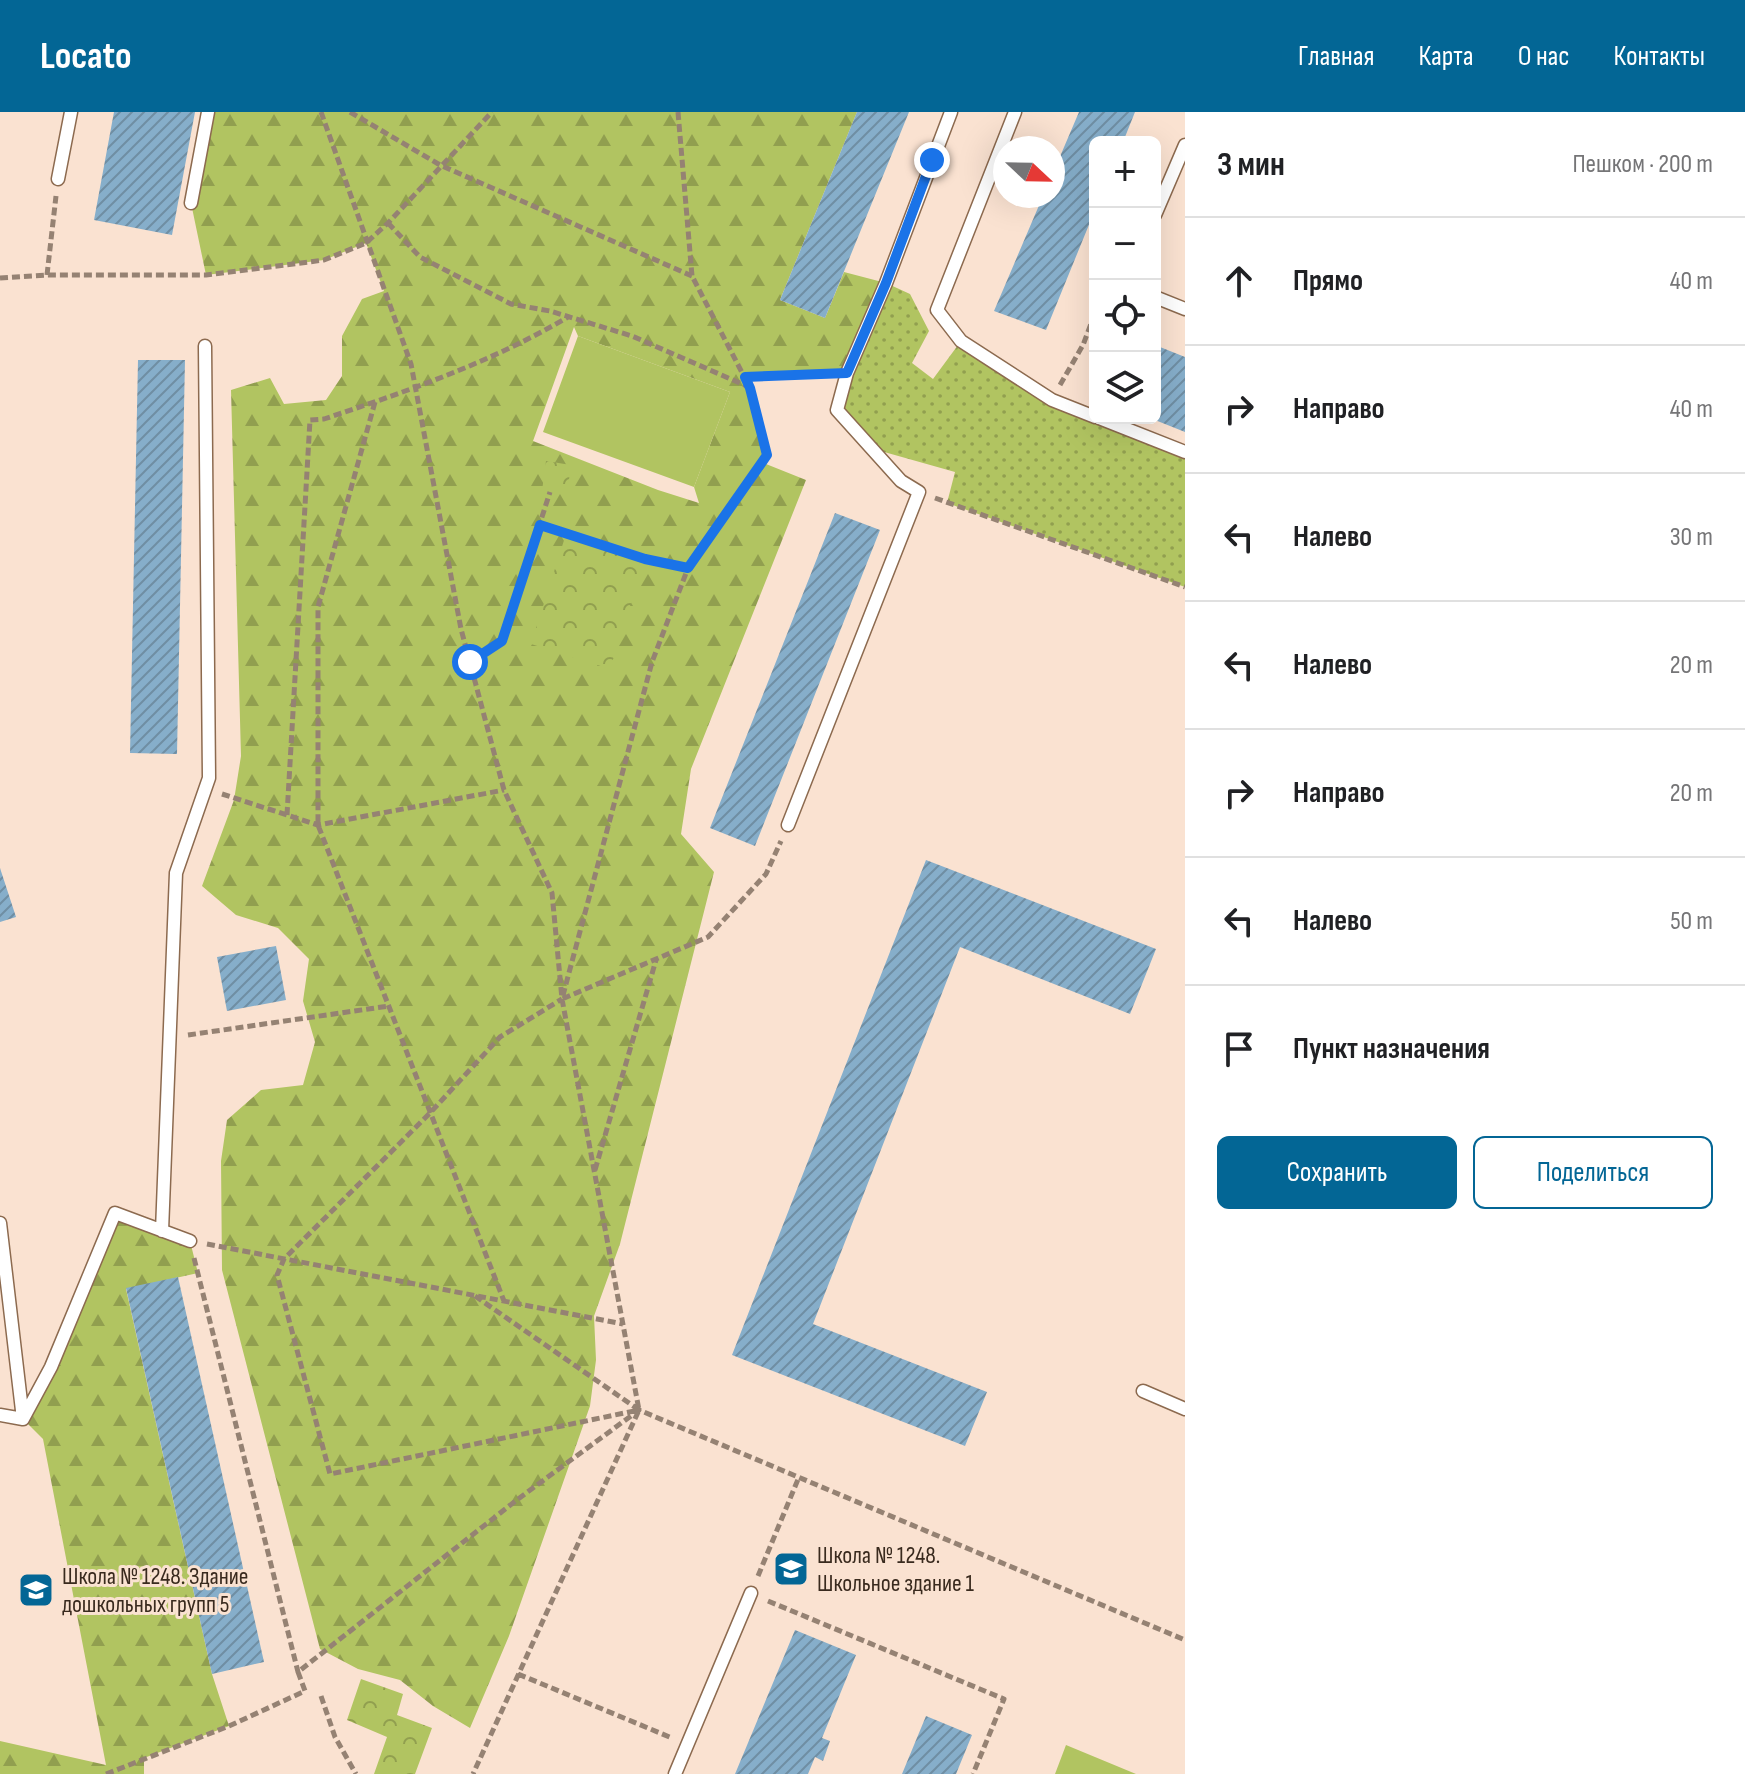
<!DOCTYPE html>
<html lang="ru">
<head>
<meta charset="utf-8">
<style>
	body { margin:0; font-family:"Sofia Sans Condensed",sans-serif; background:#f6f6f6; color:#202124 }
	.controls { position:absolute; right:24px; top:24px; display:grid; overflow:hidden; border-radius:12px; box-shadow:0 8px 32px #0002 }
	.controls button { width:72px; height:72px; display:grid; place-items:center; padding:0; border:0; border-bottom:2px solid #e0e0e0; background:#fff; color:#202124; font:40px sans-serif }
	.compass { position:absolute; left:993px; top:24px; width:72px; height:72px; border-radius:50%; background:#fff; box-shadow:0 8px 32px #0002; rotate:112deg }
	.stop { position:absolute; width:24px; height:24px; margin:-18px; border:6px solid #1a73e8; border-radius:50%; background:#fff }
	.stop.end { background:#1a73e8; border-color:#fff; box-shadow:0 2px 8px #0008 }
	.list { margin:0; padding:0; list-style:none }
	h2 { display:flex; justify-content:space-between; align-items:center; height:104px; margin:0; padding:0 32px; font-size:34px }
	h2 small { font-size:26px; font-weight:400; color:#757577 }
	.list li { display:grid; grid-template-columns:52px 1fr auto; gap:24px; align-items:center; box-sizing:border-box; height:128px; padding:0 32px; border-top:2px solid #e0e0e0 }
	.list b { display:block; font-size:30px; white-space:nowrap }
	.list em { font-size:26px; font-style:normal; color:#757577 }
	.actions { display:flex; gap:16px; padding:24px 32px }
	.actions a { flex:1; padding:18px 0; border:2px solid #036695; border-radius:12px; text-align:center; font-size:28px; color:#036695 }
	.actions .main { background:#036695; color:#fff }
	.icon { flex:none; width:44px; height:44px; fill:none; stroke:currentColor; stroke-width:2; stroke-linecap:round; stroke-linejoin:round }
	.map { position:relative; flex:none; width:1185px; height:1662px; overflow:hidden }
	header { display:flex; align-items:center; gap:48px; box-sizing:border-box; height:112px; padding:0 40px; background:#036695; color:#fff }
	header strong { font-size:38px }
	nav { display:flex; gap:44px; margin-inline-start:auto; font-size:28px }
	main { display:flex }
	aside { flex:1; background:#fff }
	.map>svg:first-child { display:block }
	.grass { fill:url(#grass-dots) }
	.forest { fill:url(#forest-firs); fill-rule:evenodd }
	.park { fill:url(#park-crowns) }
	.pitch { fill:#b1c461 }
	.building { fill:url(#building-hatch) }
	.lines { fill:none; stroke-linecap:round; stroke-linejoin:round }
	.lane-casing { stroke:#8c6a4f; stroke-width:15 }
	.path { stroke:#958273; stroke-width:5; stroke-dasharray:8 4; stroke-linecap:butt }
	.lane { stroke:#fff; stroke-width:12 }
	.route { stroke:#1a73e8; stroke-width:10 }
	.labels { text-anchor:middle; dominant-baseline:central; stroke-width:6; stroke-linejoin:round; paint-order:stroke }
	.poi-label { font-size:24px; fill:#392a1e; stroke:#fae2d1; text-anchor:start }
</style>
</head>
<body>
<header>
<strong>Locato</strong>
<nav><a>Главная</a><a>Карта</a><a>О нас</a><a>Контакты</a></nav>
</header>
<main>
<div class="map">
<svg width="1185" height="1662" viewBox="0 0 1185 1662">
	<defs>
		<pattern id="grass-dots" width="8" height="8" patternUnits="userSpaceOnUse" patternTransform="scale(2)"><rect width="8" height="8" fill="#b1c461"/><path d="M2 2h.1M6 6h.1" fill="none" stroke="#919f4f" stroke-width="1.8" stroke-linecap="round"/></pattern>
		<pattern id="forest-firs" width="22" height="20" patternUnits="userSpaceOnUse" patternTransform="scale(2)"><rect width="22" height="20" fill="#b1c461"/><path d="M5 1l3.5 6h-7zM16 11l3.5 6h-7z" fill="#919f4f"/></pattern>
		<pattern id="park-crowns" width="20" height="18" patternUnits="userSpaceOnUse" patternTransform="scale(2)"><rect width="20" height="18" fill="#b1c461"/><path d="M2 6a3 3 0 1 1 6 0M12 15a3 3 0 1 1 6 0" fill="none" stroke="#919f4f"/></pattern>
		<pattern id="building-hatch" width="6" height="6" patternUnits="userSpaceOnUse" patternTransform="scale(2)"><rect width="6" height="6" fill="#86aeca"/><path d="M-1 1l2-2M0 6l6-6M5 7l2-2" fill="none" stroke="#6f8ea3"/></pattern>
	</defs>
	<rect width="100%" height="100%" fill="#fae2d1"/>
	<path class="grass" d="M886 171 910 182 929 219 912 251 933 267 961 229 1052 288 1185 340V475L947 391 955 360 870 336 837 298Z"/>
	<path class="forest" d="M208 0H857L780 188 825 206 844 160 886 171 847 261 745 265 750 276 767 343 766 352 806 368 691 657 681 722 714 760 620 1132 594 1204 596 1248 590 1294 509 1524 470 1616 433 1594 400 1568 358 1557 320 1537 222 1158 221 1049 227 1008 261 978 303 973 315 930 303 889 309 847 278 816 236 803 202 774 234 688 241 644 231 278 270 266 284 292 326 288 342 264V224L362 187 384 179 366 131 324 148 206 163 191 91ZM574 215 578 224 730 280 694 375 699 391 658 378 533 329Z
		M115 1101 190 1129 198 1161 126 1177 212 1562 229 1614 144 1646V1662H0V1629L106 1653 43 1327 23 1307Z"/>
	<path class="park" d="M546 349 571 353 567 382 542 379Z
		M566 422 645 447 610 557 531 532Z
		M361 1567 403 1582 397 1603 432 1616 415 1662H374L387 1625 347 1608Z"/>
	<path class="pitch" d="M578 224 730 280 694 375 543 320Z
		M1066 1633 1136 1662H1055Z"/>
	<path class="building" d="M114 0H195L172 123 94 108Z
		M857 0H909L825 206 780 188Z
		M1079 0H1135L1123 30H1095V98L1046 218 994 199 1043 84H1053V61Z
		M1155 233 1185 245V320L1155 308Z
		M138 248H185L177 642 130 641Z
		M835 401 880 418 755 734 710 716Z
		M926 748 1156 837 1130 902 960 835 813 1212 987 1280 965 1334 732 1243Z
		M0 756 16 805 0 810Z
		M276 834 286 888 227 899 217 845Z
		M178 1165 264 1550 212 1562 126 1176Z
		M795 1518 856 1543 822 1626 830 1629 823 1649 815 1645 808 1662H735Z
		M926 1604 972 1623 956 1662H902Z"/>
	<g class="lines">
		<defs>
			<path id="lane" d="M1015 0 937 198 961 229 1052 288 1095 305
				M58 67 71 0
				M191 91 208 0
				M1155 103 1185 33
				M1155 185 1185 197
				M1099 306 1185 340
				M788 713 919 380 901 369 837 298 847 261 886 171 951 0
				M0 1111 23 1307
				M162 1119 176 761 209 666 205 234
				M1143 1279 1185 1297
				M0 1303 23 1307
				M23 1307 51 1255 115 1101 190 1129
				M675 1662 751 1481"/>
		</defs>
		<use href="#lane" class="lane-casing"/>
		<path class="path" d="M321 0 411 252 461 517 504 678 552 781 562 887 639 1298 473 1662
			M350 0 440 53 692 164
			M678 0 692 164 750 276 767 343 688 456 652 550 562 887 708 825 766 762 781 729
			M388 111 420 145 511 192 550 199 632 224 749 275
			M47 163 56 84
			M0 166 47 163H206L324 148 366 131 388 111 492 0
			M745 265 828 262
			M1060 273 1083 233 1095 201
			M375 290 318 495V713L504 1189
			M935 386 1185 475
			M540 413 645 447 688 456
			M470 550 502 529 550 380
			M222 682 318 713 504 678
			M287 703 310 308 324 307C408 279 492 250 568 205
			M188 923 389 894
			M595 1058 656 848
			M207 1132 623 1212
			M194 1146 298 1560
			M475 1184 639 1298 330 1362 277 1163 284 1147 430 1001 500 925 562 887
			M758 1464 799 1365
			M768 1489 1004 1587 973 1662
			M518 1562 672 1626
			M321 1584 335 1625 356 1662
			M106 1662 229 1614 305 1579 298 1560 518 1387 639 1298 1185 1528"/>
		<use href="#lane" class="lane"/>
	</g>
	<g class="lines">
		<path class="route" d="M470 550 502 529 540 413 645 447 688 456 767 343 750 276 745 265 847 261 886 171 932 48"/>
	</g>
	<defs>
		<symbol id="school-square" viewBox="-11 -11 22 22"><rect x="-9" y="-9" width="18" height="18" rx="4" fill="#036695" stroke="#fae2d1"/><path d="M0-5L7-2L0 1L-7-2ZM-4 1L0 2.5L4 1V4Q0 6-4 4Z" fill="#fff"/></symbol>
	</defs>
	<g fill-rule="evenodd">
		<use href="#school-square" x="771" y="1437" width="40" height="40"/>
		<use href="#school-square" x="16" y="1458" width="40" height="40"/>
	</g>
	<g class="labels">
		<g class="poi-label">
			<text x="817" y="1443">Школа № 1248.<tspan x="817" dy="28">Школьное здание 1</tspan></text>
			<text x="62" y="1464">Школа № 1248. Здание<tspan x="62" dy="28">дошкольных групп 5</tspan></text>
		</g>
	</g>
</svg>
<div class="controls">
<button>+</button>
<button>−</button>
<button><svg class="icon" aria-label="locate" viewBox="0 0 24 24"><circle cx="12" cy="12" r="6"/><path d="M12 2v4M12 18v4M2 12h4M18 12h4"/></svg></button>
<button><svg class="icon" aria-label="layers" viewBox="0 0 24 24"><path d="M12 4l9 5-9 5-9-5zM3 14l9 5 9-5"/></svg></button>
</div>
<svg class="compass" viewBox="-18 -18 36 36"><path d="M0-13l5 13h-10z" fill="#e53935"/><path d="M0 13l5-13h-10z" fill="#757577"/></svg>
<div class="stop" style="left:470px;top:550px"></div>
<div class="stop end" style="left:932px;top:48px"></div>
</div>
<aside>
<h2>3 мин<small>Пешком · 200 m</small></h2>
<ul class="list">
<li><svg class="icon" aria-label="ahead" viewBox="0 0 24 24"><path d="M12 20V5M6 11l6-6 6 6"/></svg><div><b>Прямо</b></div><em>40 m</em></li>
<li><svg class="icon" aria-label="right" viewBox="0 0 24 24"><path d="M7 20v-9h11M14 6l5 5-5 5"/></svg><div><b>Направо</b></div><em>40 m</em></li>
<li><svg class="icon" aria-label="left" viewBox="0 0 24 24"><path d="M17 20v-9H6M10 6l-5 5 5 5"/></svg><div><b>Налево</b></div><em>30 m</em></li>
<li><svg class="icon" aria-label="left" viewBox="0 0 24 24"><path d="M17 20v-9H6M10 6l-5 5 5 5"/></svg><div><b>Налево</b></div><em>20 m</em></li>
<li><svg class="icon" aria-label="right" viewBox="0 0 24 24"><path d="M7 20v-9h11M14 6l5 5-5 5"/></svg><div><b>Направо</b></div><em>20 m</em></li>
<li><svg class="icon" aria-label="left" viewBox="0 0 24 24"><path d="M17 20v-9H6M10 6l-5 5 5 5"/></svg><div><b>Налево</b></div><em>50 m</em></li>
<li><svg class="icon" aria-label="arrive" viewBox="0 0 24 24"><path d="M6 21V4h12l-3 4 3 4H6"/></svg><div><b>Пункт назначения</b></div></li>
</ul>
<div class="actions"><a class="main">Сохранить</a><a>Поделиться</a></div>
</aside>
</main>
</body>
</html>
